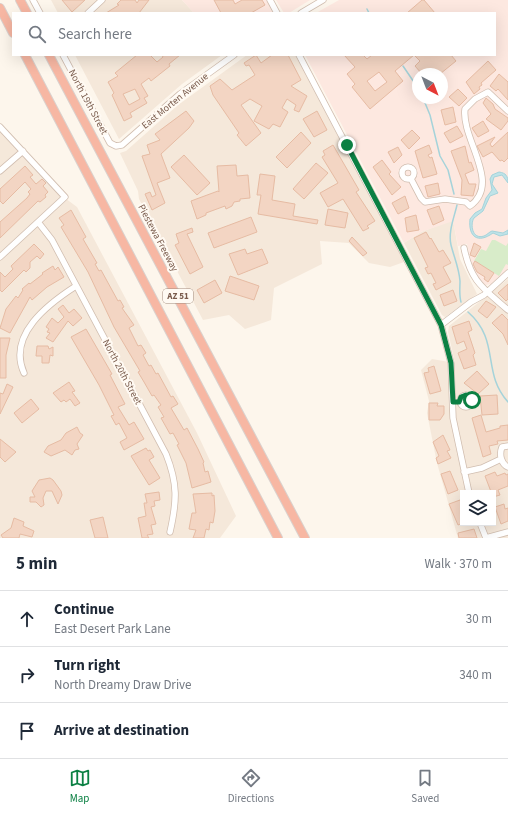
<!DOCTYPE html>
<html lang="en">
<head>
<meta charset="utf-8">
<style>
	body { margin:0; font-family:"Source Sans 3",sans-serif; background:#f6f6f7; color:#1f2937 }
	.controls { position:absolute; right:12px; bottom:12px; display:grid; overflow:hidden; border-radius:0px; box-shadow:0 4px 16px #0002 }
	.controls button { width:36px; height:36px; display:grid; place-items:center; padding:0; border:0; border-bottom:1px solid #e0e1e3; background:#fff; color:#1f2937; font:20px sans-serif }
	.compass { position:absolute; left:412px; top:68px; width:36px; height:36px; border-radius:50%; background:#fff; box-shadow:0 4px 16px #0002; rotate:138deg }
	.stop { position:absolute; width:12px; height:12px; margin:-9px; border:3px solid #0b8043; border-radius:50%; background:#fff }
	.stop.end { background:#0b8043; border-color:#fff; box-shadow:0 1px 4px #0008 }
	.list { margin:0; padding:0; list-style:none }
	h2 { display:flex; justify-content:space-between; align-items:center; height:52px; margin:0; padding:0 16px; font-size:17px }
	h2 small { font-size:13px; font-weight:400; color:#747a83 }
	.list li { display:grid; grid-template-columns:26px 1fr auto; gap:12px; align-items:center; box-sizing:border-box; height:56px; padding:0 16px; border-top:1px solid #e0e1e3 }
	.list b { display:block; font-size:15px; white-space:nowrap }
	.list p { margin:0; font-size:13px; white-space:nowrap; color:#747a83 }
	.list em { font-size:13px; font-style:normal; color:#747a83 }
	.icon { flex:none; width:22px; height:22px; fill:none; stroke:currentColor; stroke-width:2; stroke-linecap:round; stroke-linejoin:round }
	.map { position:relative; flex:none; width:508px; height:538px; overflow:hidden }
	.search { position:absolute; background:#fff; box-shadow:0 4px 16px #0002; left:12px; right:12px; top:12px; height:44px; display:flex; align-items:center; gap:10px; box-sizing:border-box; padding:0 14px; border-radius:0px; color:#747a83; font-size:15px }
	.sheet { height:220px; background:#fff }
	nav { display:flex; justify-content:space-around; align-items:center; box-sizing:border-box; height:56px; border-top:1px solid #e0e1e3; background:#fff; font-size:11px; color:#747a83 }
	nav a { display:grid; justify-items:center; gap:2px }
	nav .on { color:#0b8043 }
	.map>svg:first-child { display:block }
	.residential { fill:#f5e8da; fill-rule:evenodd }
	.commercial { fill:#fde8e0; fill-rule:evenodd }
	.green { fill:#d8ecc9 }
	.water { fill:#bfe3e8; stroke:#a5d3da }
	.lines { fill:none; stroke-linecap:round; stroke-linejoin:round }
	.stream { stroke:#a5d3da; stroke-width:1.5 }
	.building { fill:#f3d5c3; stroke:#e6bba3; fill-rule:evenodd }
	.minor-casing { stroke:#d1beb0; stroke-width:7 }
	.highway-casing { stroke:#dad1cd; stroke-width:10 }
	.minor { stroke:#fff; stroke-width:5.5 }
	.highway { stroke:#f7b7a3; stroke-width:8 }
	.route { stroke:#0b8043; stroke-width:5 }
	.labels { text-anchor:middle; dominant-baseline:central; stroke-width:4; stroke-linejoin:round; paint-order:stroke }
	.shield { fill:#fffaf3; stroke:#a28b7f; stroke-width:1 }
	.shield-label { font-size:9px; font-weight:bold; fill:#7a5c4d }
	.street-label { font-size:10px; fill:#7a5c4d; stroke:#fffaf3 }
</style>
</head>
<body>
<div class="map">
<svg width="508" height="538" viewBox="0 0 508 538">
	<rect width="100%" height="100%" fill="#fdf6ec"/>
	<path class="residential" d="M51 0H182L194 13H58Z
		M75 55H222L182 84 119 139Z
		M247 55H295L404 262 390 267 369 263 349 243 320 241 322 264 274 288 271 320 245 329 229 315 203 320 139 199 138 191 120 153 126 151 178 105Z
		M0 131 61 195 77 207 197 433 236 516 220 538H0Z
		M453 220 460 259 477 294 445 317 442 315 404 243 421 232Z
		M508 279V538H458L437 463 427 413 429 401 421 370 432 359 455 363 448 332 449 326ZM463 493H493V523H463Z"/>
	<path class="commercial" d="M182 0H267L273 13H194Z
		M276 0H310L289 13H284Z
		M339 0H508V269L491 284 486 285 478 279 473 270 467 244 458 246 453 221 421 232 404 243 305 55H495V13H316ZM418 74H442V98H418Z"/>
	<path class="green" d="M492 240H495L506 246 508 243V265L506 264 499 276 474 261 481 249 486 251Z"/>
	<path class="water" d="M499 172C506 173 508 176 508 183L502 175 494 177 492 184 498 193 490 196 483 211 474 218C470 224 472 240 484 236 487 235 489 232 492 231L503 233 508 230V234L500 236 493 233C478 244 468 237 470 219L475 213 482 209 486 198 492 190 490 179 492 175Z"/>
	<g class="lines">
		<path class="stream" d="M367 9 369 13
			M403 66 418 88
			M423 98 430 115 440 156 448 170 454 194
			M457 205C454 218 448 232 451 245 454 257 459 268 460 281 460 288 459 295 461 302
			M468 312C501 341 481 372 508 402"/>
	</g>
	<path class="building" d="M62 0H85L72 12Z
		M121 0H135L137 3 139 0H149L139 13H106L119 5 117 4Z
		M214 0H233L235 4 242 0H262L265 5 251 13H221Z
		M422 0H424L435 13H407Z
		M137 55H150L157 62 163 57 162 55H180L169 64 170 66 151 81 149 78 141 84 148 96 144 98 147 103 130 113 132 117 124 121 112 95 114 93 108 82 118 76 115 73ZM135 89 140 99 129 105 123 94Z
		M256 55 261 63 272 55H288L301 80 291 86 307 96 299 112 294 110 296 105 287 99 282 108 288 112 280 127 273 124 269 129 254 121 262 106 250 99 241 105 261 133 246 146 237 135 239 133 213 95 210 86 220 79 232 90 255 75 249 65 246 66 244 63Z
		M344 55H363L367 59 372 55H414L395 71 403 81 370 109 352 87 355 84 347 74 355 67ZM379 72 387 82 375 91 367 81Z
		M414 55H451L456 61 440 74H422L415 66 420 61Z
		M488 61 496 70 481 83 482 85 479 87 480 89 474 94 466 82Z
		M499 74 508 82V100L498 89 496 91 490 86Z
		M458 89 467 98 459 106 449 97Z
		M486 98 493 104 495 109 508 118V121L501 130 486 119 491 114 483 103Z
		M453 107 456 122 445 125 441 110Z
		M186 111 194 121 189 128 161 154 170 178 157 183 165 203 152 210 145 194 150 192 152 197 156 195 142 156 150 154 147 145 160 140 155 134Z
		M317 111 327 130 314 137 303 119Z
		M483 121 489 131 478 137 472 128Z
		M457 126 463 136 450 143 444 133Z
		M412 130 420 138 409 149 401 140Z
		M301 132 311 143 287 168 276 157Z
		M508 132V158L504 162 502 160 500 161 492 152 483 157 477 146 495 137 490 144 492 147Z
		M333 145 359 190 356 192 375 221 367 226 369 228 363 231 343 199 328 207 320 193 338 183 322 157 325 155 323 151Z
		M429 145 432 153 428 155 430 158 432 157 437 174 423 178 415 151Z
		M465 146 469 163 471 162 474 170 465 174 469 184H476L473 196 461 195 462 180 451 151Z
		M398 147 402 155 394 163 388 152Z
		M184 155 210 183 197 195 171 167Z
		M382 160 391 172 389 174 401 187 392 195 373 167Z
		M316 163 328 173 304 199 293 189Z
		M236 165 237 176 248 175 250 198 240 199V201L234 202 232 206 226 209 225 206 206 213V215L197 219 191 201 218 191 219 192 217 166Z
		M25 166 33 175 30 177 36 184 42 179 46 183 43 186 48 192 45 195 46 197 40 202 38 201 0 238V222L27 198 30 194 28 192 31 189 25 182 3 204 0 201V189Z
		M260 174 275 176 272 200 295 204 293 216 318 220 317 224 258 214 261 195H257Z
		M438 183 440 194 428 197 425 186Z
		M405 196 409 208 398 214 392 203Z
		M439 206 444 220 433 225 427 210Z
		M328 209 348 213 345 228 325 225Z
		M71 210 86 237 83 239 97 263 95 264 99 271 101 270 118 301 120 300 124 307 122 308 134 325 129 328 138 346 141 345 146 353 143 355 149 366 151 365 156 374 158 373 171 397 173 396 178 404 171 408 184 430 187 428 198 449 204 462 203 463 205 472 208 471 211 482 192 488 186 463 177 445 179 444 173 433 170 434 161 418 164 417 158 407 161 405 154 395 152 396 144 382 138 372 140 371 114 327 88 272 61 227 64 225 59 218Z
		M416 215 419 230 407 232 405 218Z
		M251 217 257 232 214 248 208 233Z
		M192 228 193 232 187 234 203 267 190 274 175 245 179 243 176 234Z
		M426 232 430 239 431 238 439 252 443 250 451 263 443 267 451 282 436 290 433 284 436 283 431 273 428 274 425 268 428 267 414 238Z
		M352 237 367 253 363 256 349 241Z
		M474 243 481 247 475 257 470 255Z
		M34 244 44 254 40 259 37 256 30 262V268L26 272 24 270 2 292 0 290V272L5 277 13 269 11 266Z
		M245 249 247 254 262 249 268 263 238 275 229 254Z
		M475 261 494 273 488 282 484 279 485 277 477 272 473 264Z
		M53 266 55 270 58 267 64 277 47 287 32 300 30 297 10 333 0 328 6 309 16 296 18 298 23 290 22 289 29 283 30 284 43 274 42 273Z
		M230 276 259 286 254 300 225 291Z
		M215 280 222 293 204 303 197 290Z
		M508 284V299L506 301 498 293Z
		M453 290 457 301 444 306 440 295Z
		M486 301 496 307 487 318 478 311Z
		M63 305 69 313 74 309 82 318 73 326 68 321 53 342 46 338 50 333 47 332 49 329 46 327 52 318 58 323 64 317 58 309Z
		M502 314 508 320V345L503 334 492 323Z
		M469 321 472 330 468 332 475 353 473 355 476 365 464 369 458 353 467 349 464 341 457 344 452 327Z
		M86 329 112 374 110 375 125 404 118 407 129 425 134 422 144 439 124 450 120 442 127 438 119 423 116 425 111 416 114 415 99 385 71 337Z
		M0 338H10L6 355V378H0Z
		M37 346H48L49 349 53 347V356L50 355 49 363H42V356H36Z
		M434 366 441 391 430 394 424 373 429 372 428 368Z
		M477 371 489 384 478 394 464 383Z
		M69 382 75 391 72 392 80 403 75 406 70 399 66 402 64 400 61 402 53 393Z
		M7 384 13 387 0 414V393L3 394Z
		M497 395 498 414 482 415 480 396Z
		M31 399 39 409 22 423 14 413Z
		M429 403H438L437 406H444V414L440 420H429Z
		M481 415 486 432 500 428V426L508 425V440L497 441 498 444 489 446 491 454 483 457 472 418Z
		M77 427 80 433 83 435 77 444 79 449 75 450 72 455 65 450 51 456 44 452 48 446 61 440 66 433Z
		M443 435 450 450 447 451 451 458 438 464 436 458 439 456 433 442Z
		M0 439 16 452 5 462 0 457Z
		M146 448 148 451 150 450 154 457 149 460 160 478 149 485 131 456Z
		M450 471 458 490 448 494 441 474Z
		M495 472 497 476 505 473 506 475 508 474V486L498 490 500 495 493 497 485 476Z
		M50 478 53 480 61 491 62 495 58 504 52 491H46L43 498 44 505 41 507 36 502H30V497H35L32 491 39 480Z
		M159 492 160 500 154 501 155 506 151 507 156 524 151 525 153 534 147 535 149 538H142L138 518 146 516 144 503H147L145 494Z
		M212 493V496L214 495 215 511 213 523 210 522 209 530 206 529 204 538H193L196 530 189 529 192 513H196L193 494Z
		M460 500 463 507V523L458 525 449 504Z
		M504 504 505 509 508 508V521L501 524 495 507Z
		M103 517 108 538H95L90 520Z
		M14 518 24 522 23 526 34 531 32 537 20 534 19 538H3L1 535 11 528Z
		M474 529 477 538H459L458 533Z"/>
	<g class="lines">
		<defs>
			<path id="minor" d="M33 0 40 13
				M270 0 277 13
				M88 13 102 0
				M301 13 323 0
				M63 55 110 143 116 146 122 145 180 94 234 55
				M299 55 441 325 451 363 453 418 469 493
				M0 127 65 197 0 257
				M402 173a6 6 0 1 1 12 0a6 6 0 1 1-12 0Z
				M0 171 23 151
				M411 179 421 198 425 202 445 199 466 202 470 206C502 183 461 139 465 109L475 99 488 92 508 111
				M38 222 52 240 166 454C178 484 177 501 170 532
				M464 248C471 282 483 288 508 310
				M441 325 471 302 484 295 508 273
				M24 373C7 335 48 304 76 286
				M460 401a6 6 0 1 1 12 0a6 6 0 1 1-12 0Z
				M508 446 502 447C499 454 501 464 508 467
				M464 472 482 468 501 459
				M480 523 486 538
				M486 538 508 532"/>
			<path id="highway" d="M20 0 27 13
				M0 8 13 33
				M25 55 278 538
				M49 55 305 538"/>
		</defs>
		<use href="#minor" class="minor-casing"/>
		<use href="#highway" class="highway-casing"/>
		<use href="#minor" class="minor"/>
		<use href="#highway" class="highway"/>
	</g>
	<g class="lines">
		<path class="route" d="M347 145 441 325 451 363 453 402H459L461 397 466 395 472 400"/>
	</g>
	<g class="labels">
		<rect class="shield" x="163" y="289" width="30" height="14" rx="3"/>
		<g class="shield-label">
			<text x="178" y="296">AZ 51</text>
		</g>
		<g class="street-label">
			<text transform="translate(175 101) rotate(-39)">East Morten Avenue</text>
			<text transform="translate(88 102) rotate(62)">North 19th Street</text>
			<text transform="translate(158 238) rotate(62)">Piestewa Freeway</text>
			<text transform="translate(122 372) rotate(62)">North 20th Street</text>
		</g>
	</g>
</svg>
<div class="controls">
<button><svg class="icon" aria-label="layers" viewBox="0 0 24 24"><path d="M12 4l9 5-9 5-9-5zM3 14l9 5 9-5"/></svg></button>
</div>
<svg class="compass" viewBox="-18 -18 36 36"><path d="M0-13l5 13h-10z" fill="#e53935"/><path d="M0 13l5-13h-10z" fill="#747a83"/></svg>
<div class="stop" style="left:472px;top:400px"></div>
<div class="stop end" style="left:347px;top:145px"></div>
<div class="search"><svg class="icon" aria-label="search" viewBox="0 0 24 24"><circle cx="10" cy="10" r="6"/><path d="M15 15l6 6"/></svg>Search here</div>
</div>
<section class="sheet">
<h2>5 min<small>Walk · 370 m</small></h2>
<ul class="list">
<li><svg class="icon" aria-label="ahead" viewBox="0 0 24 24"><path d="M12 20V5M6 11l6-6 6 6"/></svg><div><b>Continue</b><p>East Desert Park Lane</p></div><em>30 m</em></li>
<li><svg class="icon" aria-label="right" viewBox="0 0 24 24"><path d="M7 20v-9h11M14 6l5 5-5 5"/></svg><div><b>Turn right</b><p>North Dreamy Draw Drive</p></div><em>340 m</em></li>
<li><svg class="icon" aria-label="arrive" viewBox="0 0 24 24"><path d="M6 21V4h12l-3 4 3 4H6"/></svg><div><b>Arrive at destination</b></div></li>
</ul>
</section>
<nav>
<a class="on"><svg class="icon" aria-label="map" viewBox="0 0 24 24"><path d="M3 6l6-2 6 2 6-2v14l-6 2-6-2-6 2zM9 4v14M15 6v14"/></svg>Map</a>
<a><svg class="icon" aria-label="directions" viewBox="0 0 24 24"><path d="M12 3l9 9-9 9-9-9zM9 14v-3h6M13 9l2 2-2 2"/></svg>Directions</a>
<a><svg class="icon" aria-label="saved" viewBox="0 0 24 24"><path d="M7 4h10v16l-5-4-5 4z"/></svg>Saved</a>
</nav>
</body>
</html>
